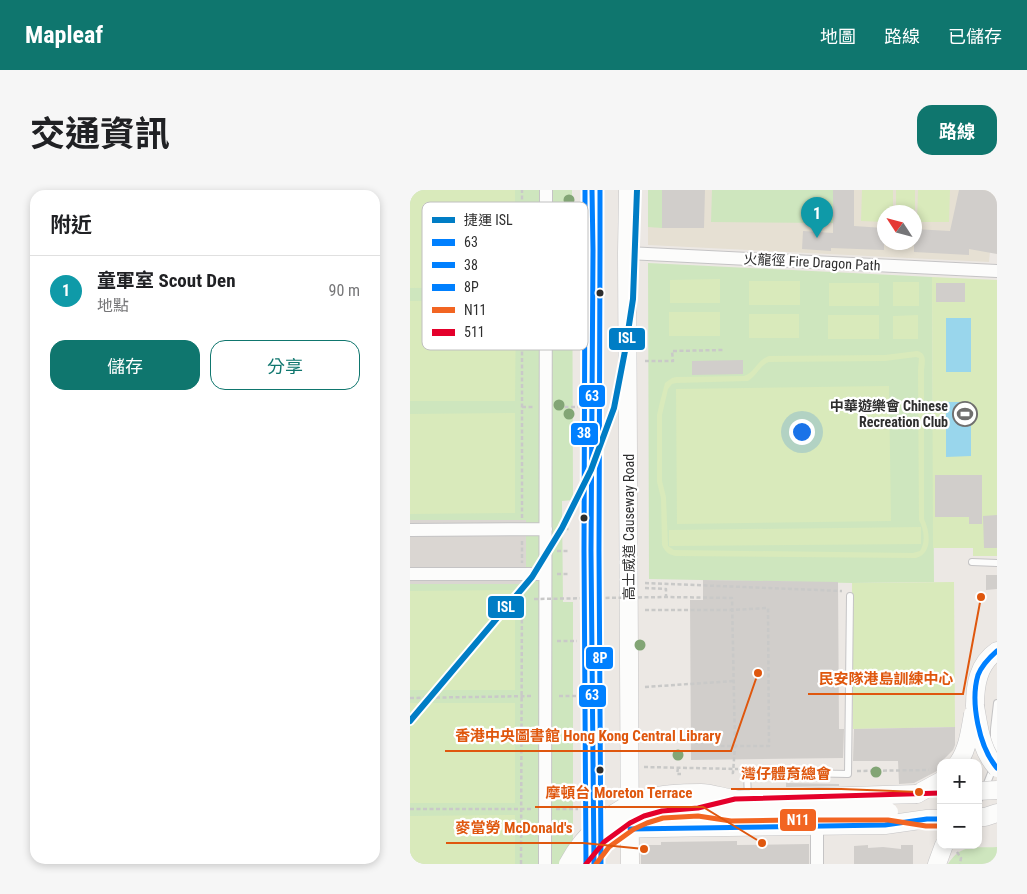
<!DOCTYPE html>
<html lang="zh-TW">
<head>
<meta charset="utf-8">
<style>
	body { margin:0; font-family:"Roboto Condensed","Noto Sans TC",sans-serif; background:#f6f6f6; color:#202124 }
	.controls { position:absolute; right:15px; bottom:15px; display:grid; overflow:hidden; border-radius:10px; box-shadow:0 2px 8px #0003 }
	.controls button { width:45px; height:45px; display:grid; place-items:center; padding:0; border:0; border-bottom:1px solid #e0e0e0; background:#fff; color:#202124; font:25px sans-serif }
	.compass { position:absolute; left:467px; top:15px; width:45px; height:45px; border-radius:50%; background:#fff; box-shadow:0 2px 8px #0003; rotate:306deg }
	.you { position:absolute; left:391px; top:241px; width:18px; height:18px; margin:-12px; border:4px solid #fff; border-radius:50%; background:#1a73e8; box-shadow:0 0 0 8px #1a73e833 }
	.badge { display:grid; place-items:center; width:32px; height:32px; border-radius:50%; background:#0f766e; color:#fff; font-size:16px; font-weight:700 }
	.pin { position:absolute; translate:-50% -41px; filter:drop-shadow(0 1px 2px #0008) }
	.pin::after { content:''; position:absolute; top:26px; width:18px; height:15px; background:inherit; clip-path:polygon(0 0,100% 0,50% 100%) }
	.list { margin:0; padding:0; list-style:none }
	h2 { display:flex; justify-content:space-between; align-items:center; height:65px; margin:0; padding:0 20px; font-size:21px }
	h2 small { font-size:16px; font-weight:400; color:#757577 }
	.list li { display:grid; grid-template-columns:32px 1fr auto; gap:15px; align-items:center; box-sizing:border-box; height:70px; padding:0 20px; border-top:1px solid #e0e0e0 }
	.list b { display:block; font-size:19px; white-space:nowrap }
	.list p { margin:0; font-size:16px; white-space:nowrap; color:#757577 }
	.list em { font-size:16px; font-style:normal; color:#757577 }
	.actions { display:flex; gap:10px; padding:15px 20px }
	.actions a { flex:1; padding:11px 0; border:1px solid #0f766e; border-radius:15px; text-align:center; font-size:18px; color:#0f766e }
	.actions .main { background:#0f766e; color:#fff }
	.map { position:relative; flex:none; width:587px; height:674px; overflow:hidden; border-radius:15px }
	header { display:flex; align-items:center; gap:30px; box-sizing:border-box; height:70px; padding:0 25px; background:#0f766e; color:#fff }
	header strong { font-size:24px }
	nav { display:flex; gap:28px; margin-inline-start:auto; font-size:18px }
	.intro { display:flex; align-items:center; justify-content:space-between; box-sizing:border-box; height:120px; padding:0 30px }
	h1 { margin:0; font-size:35px }
	.button { padding:12px 22px; border-radius:15px; background:#0f766e; color:#fff; font-size:18px; font-weight:700 }
	main { display:flex; gap:30px; padding:0 30px }
	aside { flex:1; background:#fff; border-radius:15px; box-shadow:0 2px 8px #0003 }
	.map>svg:first-child { display:block }
	.education { fill:#e6e0d3; fill-rule:evenodd }
	.green { fill:#cee6be }
	.pitch { fill:#d9eabb; fill-rule:evenodd }
	.plaza { fill:#dad6d2 }
	.water { fill:#99d6ec }
	.building { fill:#d1cecb }
	.lines { fill:none; stroke-linecap:round; stroke-linejoin:round }
	.lane-casing { stroke:#c5c4c5; stroke-width:8 }
	.street-casing { stroke:#c5c4c5; stroke-width:14 }
	.secondary-casing { stroke:#c5c4c5; stroke-width:19 }
	.path { stroke:#c9c9c8; stroke-width:2.5; stroke-dasharray:4 2.5; stroke-linecap:butt }
	.lane { stroke:#fcfcfb; stroke-width:6 }
	.street { stroke:#fcfcfb; stroke-width:12 }
	.secondary { stroke:#fcfcfb; stroke-width:18 }
	.secondary-bridge-casing { stroke:#c5c4c5; stroke-width:19; stroke-linecap:butt }
	.path-bridge { stroke:#c9c9c8; stroke-width:2.5; stroke-dasharray:4 2.5; stroke-linecap:butt }
	.secondary-bridge { stroke:#fcfcfb; stroke-width:18 }
	.bus-1-casing { stroke:#fff; stroke-width:9 }
	.bus-2-casing { stroke:#fff; stroke-width:9 }
	.bus-3-casing { stroke:#fff; stroke-width:9 }
	.bus-4-casing { stroke:#fff; stroke-width:9 }
	.bus-5-casing { stroke:#fff; stroke-width:9 }
	.bus-1 { stroke:#0080ff; stroke-width:5 }
	.bus-2 { stroke:#0080ff; stroke-width:5 }
	.bus-3 { stroke:#0080ff; stroke-width:5 }
	.bus-4 { stroke:#f26522; stroke-width:5 }
	.bus-5 { stroke:#e4002b; stroke-width:5 }
	.metro-1-casing { stroke:#fff; stroke-width:10 }
	.metro-1 { stroke:#007dc5; stroke-width:6 }
	.tree { fill:#82a575 }
	.bus-dot { fill:#2e2e2e; stroke:#fff; stroke-width:2 }
	.labels { text-anchor:middle; dominant-baseline:central; stroke-width:4.5; stroke-linejoin:round; paint-order:stroke }
	.street-label { font-size:14px; fill:#2e2e2e; stroke:#fff }
	.poi-label { font-size:14px; font-weight:bold; fill:#2e2e2e; stroke:#fff; text-anchor:end }
	.key { fill:#fff; stroke:#c0c0c0; stroke-width:1 }
	.key-label { font-size:14px; fill:#2e2e2e }
	.leader { fill:none; stroke:#df570e; stroke-width:2 }
	.callout-dot { fill:#df570e; stroke:#fff; stroke-width:2 }
	.callout-label { font-size:15px; text-anchor:middle; font-weight:bold; fill:#df570e; stroke:#fff; stroke-width:4.5; stroke-linejoin:round; paint-order:stroke }
	.line-badge { stroke:#fff; stroke-width:2 }
	.badge-label { font-size:14px; text-anchor:middle; font-weight:bold; fill:#fff }
</style>
</head>
<body>
<header>
<strong>Mapleaf</strong>
<nav><a>地圖</a><a>路線</a><a>已儲存</a></nav>
</header>
<div class="intro"><h1>交通資訊</h1><a class="button">路線</a></div>
<main>
<aside>
<h2>附近<small></small></h2>
<ul class="list">
<li><span class="badge" style="background:#0f9aa8">1</span><div><b>童軍室 Scout Den</b><p>地點</p></div><em>90 m</em></li>
</ul>
<div class="actions"><a class="main">儲存</a><a>分享</a></div>
</aside>
<div class="map">
<svg width="587" height="674" viewBox="0 0 587 674">
	<rect width="100%" height="100%" fill="#ece8e4"/>
	<path class="education" d="M238 0H586L579 72 238 55ZM474 22H504V52H474Z"/>
	<path class="green" d="M0 0H162L163 310 152 311 153 412H163V674H0Z
		M238 0H252V38L238 37Z
		M302 0H423V33L301 32Z
		M238 73 522 87 524 392 442 393 239 389Z
		M587 657V674H538C551 653 566 658 587 657Z"/>
	<path class="pitch" d="M0 0H105V97L0 98Z
		M452 0H483V22H474V32L451 31Z
		M486 0H505V20H486Z
		M508 0H540L539 32H507Z
		M522 87 587 90V366H563V358H523Z
		M310 89V113H260V90Z
		M339 91H390V115H339Z
		M483 92H509V116H483Z
		M419 93H469V116H419Z
		M106 110 105 211H0V111Z
		M259 122H310V146H259Z
		M339 124H389V148H339Z
		M418 125H469V149H418Z
		M508 125V149H483V126Z
		M507 161C517 163 515 172 514 180V329C520 342 523 363 506 368L266 366C259 365 255 362 252 355L251 308 247 292V225L249 216 255 193 262 188 266 187 334 186C345 182 347 170 359 166L475 165ZM506 167 509 168 508 180 509 330C514 340 516 351 510 361L503 363 264 360 258 356 256 307 252 291V225L258 199 262 194 266 193 338 191C347 186 350 175 359 172L475 171Z
		M479 196 481 331 267 334 266 199Z
		M105 223V323L0 324V224Z
		M511 337V354L259 356V340Z
		M544 392 545 537 443 539 442 393Z
		M105 400V500H0V401Z
		M0 513H105V613H0Z
		M105 625V674H0V626Z"/>
	<path class="plaza" d="M0 330H116V394H0Z"/>
	<path class="water" d="M536 128H561V182H536Z
		M536 212H561V266L536 267Z"/>
	<path class="building" d="M252 0H295L294 38H252Z
		M423 0H444V36L474 38V60L421 58V61L392 59 393 41 423 43Z
		M549 0H587V64L559 59V65L504 62V39L540 41Z
		M526 93H555V112H526Z
		M333 170V184L282 185V171Z
		M525 285H572V334H559V327H525Z
		M587 325V358H574L573 326Z
		M576 385H587V399L576 400Z
		M293 390 428 392 429 539H434L433 568 281 570 280 410H293Z
		M545 537V555L543 560 527 576V581L504 593 489 594 488 571H443L444 539Z
		M376 593 429 594V596L376 597Z
		M327 651V655L399 654V674H231V655H251V652Z
		M458 655V658L473 657 491 659V655H503V674H444V656Z"/>
	<g class="lines">
		<defs>
			<path id="lane" d="M562 372 587 373
				M584 566V539L587 513
				M338 608 337 584 340 582 438 584 440 406
				M568 611 574 601 583 578"/>
			<path id="street" d="M217 63 587 81
				M0 340 136 339
				M0 384H135
				M407 636V674
				M135 674 136 0"/>
			<path id="secondary" d="M182 0 183 60 181 361 184 651
				M218 0 217 63 220 674
				M565 516C565 495 568 474 587 461
				M507 604 531 591
				M568 627H575L587 623
				M209 639 244 638 475 635 517 629H531
				M527 674 534 655"/>
		</defs>
		<use href="#lane" class="lane-casing"/>
		<use href="#street" class="street-casing"/>
		<use href="#secondary" class="secondary-casing"/>
		<path class="path" d="M112 104H123
			M148 104H168
			M235 171H263L262 161 313 160
			M112 217H123
			M148 217H168
			M112 328V0
			M148 339H159
			M112 351V373
			M147 361H159
			M147 384H159
			M235 393 432 401
			M235 398 256 399V407
			M235 420H322L358 418 359 556H305
			M147 451H167
			M235 497 324 491
			M149 506H168
			M0 508 123 506
			M234 577 328 579
			M268 578 267 584H271
			M447 581 519 580
			M0 619H123
			M146 619H168
			M547 662 551 668 550 674
			M111 674 112 396"/>
		<use href="#lane" class="lane"/>
		<use href="#street" class="street"/>
		<use href="#secondary" class="secondary"/>
		<defs>
			<path id="secondary-bridge" d="M565 516C569 538 571 561 587 578
				M548 573C558 559 560 541 563 524
				M568 601 587 600
				M158 674C174 644 204 617 238 608 253 604 276 603 291 603 302 603 314 608 325 609 330 610 335 609 340 609 396 607 451 606 507 604
				M176 674 194 652 220 633 234 626 252 621 288 618 322 624 381 622H479"/>
		</defs>
		<use href="#secondary-bridge" class="secondary-bridge-casing"/>
		<path class="path-bridge" d="M124 409 256 407 322 408 325 556 323 583H320"/>
		<use href="#secondary-bridge" class="secondary-bridge"/>
		<defs>
			<path id="bus-1" d="M182 0 183 60 181 361 184 674
				M587 461C579 468 572 475 568 485 560 512 569 557 587 578
				M220 639 475 635 517 629H531"/>
			<path id="bus-2" d="M175 0V60L174 361 176 674"/>
			<path id="bus-3" d="M190 0V60L189 361 191 674"/>
			<path id="bus-4" d="M186 674 199 657 224 639 237 633 253 628 288 626 321 631 381 630H478L516 636H531"/>
			<path id="bus-5" d="M176 674 194 652 220 633 234 626 252 621 288 618 325 609 531 603"/>
		</defs>
		<use href="#bus-1" class="bus-1-casing"/>
		<use href="#bus-2" class="bus-2-casing"/>
		<use href="#bus-3" class="bus-3-casing"/>
		<use href="#bus-4" class="bus-4-casing"/>
		<use href="#bus-5" class="bus-5-casing"/>
		<use href="#bus-1" class="bus-1"/>
		<use href="#bus-2" class="bus-2"/>
		<use href="#bus-3" class="bus-3"/>
		<use href="#bus-4" class="bus-4"/>
		<use href="#bus-5" class="bus-5"/>
		<defs>
			<path id="metro-1" d="M0 531 122 387 152 338 181 280 204 218 215 161 223 109 227 0"/>
		</defs>
		<use href="#metro-1" class="metro-1-casing"/>
		<use href="#metro-1" class="metro-1"/>
	</g>
	<g class="tree">
		<circle cx="159" cy="10" r="5.5"/>
		<circle cx="149" cy="215" r="5.5"/>
		<circle cx="159" cy="224" r="5.5"/>
		<circle cx="230" cy="455" r="5.5"/>
		<circle cx="230" cy="546" r="5.5"/>
		<circle cx="268" cy="565" r="5.5"/>
		<circle cx="466" cy="582" r="5.5"/>
	</g>
	<defs>
		<symbol id="stadium-ring" viewBox="-11 -11 22 22"><circle r="9.5" fill="#fff" stroke="#706f6e" stroke-width="1.5"/><path d="M0-5a6.5 5 0 1 0 0 10a6.5 5 0 1 0 0-10ZM-3.5-1.8h7v3.6h-7Z" fill="#706f6e"/></symbol>
	</defs>
	<g fill-rule="evenodd">
		<use href="#stadium-ring" x="541" y="210" width="28" height="28"/>
	</g>
	<g class="bus-dot">
		<circle cx="190" cy="103" r="4.5"/>
		<circle cx="174" cy="328" r="4.5"/>
		<circle cx="190" cy="580" r="4.5"/>
	</g>
	<g class="labels">
		<g class="street-label">
			<text transform="translate(402 72) rotate(3)">火龍徑 Fire Dragon Path</text>
			<text transform="translate(219 337) rotate(-90)">高士威道 Causeway Road</text>
		</g>
		<g class="poi-label">
			<text x="538" y="216">中華遊樂會 Chinese<tspan x="538" dy="16">Recreation Club</tspan></text>
		</g>
	</g>
	<rect x="12" y="12" width="166" height="148" rx="8" class="key"/>
	<rect x="22" y="27" width="23" height="6" fill="#007dc5"/>
	<rect x="22" y="49" width="23" height="7" fill="#0080ff"/>
	<rect x="22" y="72" width="23" height="6" fill="#0080ff"/>
	<rect x="22" y="94" width="23" height="7" fill="#0080ff"/>
	<rect x="22" y="117" width="23" height="6" fill="#f26522"/>
	<rect x="22" y="139" width="23" height="7" fill="#e4002b"/>
	<g class="key-label">
		<text x="54" y="35">捷運 ISL</text>
		<text x="54" y="57">63</text>
		<text x="54" y="80">38</text>
		<text x="54" y="102">8P</text>
		<text x="54" y="125">N11</text>
		<text x="54" y="147">511</text>
	</g>
	<path class="leader" d="M571 407L553 504H398M348 483L321 561H35M509 602L431 599H321M352 653L293 617H125M234 659L173 653H36"/>
	<g class="callout-dot">
		<circle cx="571" cy="407" r="5"/>
		<circle cx="348" cy="483" r="5"/>
		<circle cx="509" cy="602" r="5"/>
		<circle cx="352" cy="653" r="5"/>
		<circle cx="234" cy="659" r="5"/>
	</g>
	<g class="callout-label">
		<text x="476" y="494">民安隊港島訓練中心</text>
		<text x="178" y="551">香港中央圖書館 Hong Kong Central Library</text>
		<text x="376" y="589">灣仔體育總會</text>
		<text x="209" y="608">摩頓台 Moreton Terrace</text>
		<text x="104" y="643">麥當勞 McDonald's</text>
	</g>
	<g class="line-badge">
		<rect x="198" y="137" width="38" height="24" rx="5" fill="#007dc5"/>
		<rect x="168" y="194" width="28" height="24" rx="5" fill="#0080ff"/>
		<rect x="160" y="232" width="29" height="24" rx="5" fill="#0080ff"/>
		<rect x="77" y="405" width="38" height="24" rx="5" fill="#007dc5"/>
		<rect x="175" y="456" width="29" height="24" rx="5" fill="#0080ff"/>
		<rect x="168" y="494" width="29" height="24" rx="5" fill="#0080ff"/>
		<rect x="369" y="618" width="38" height="24" rx="5" fill="#f26522"/>
	</g>
	<g class="badge-label">
		<text x="217" y="153">ISL</text>
		<text x="182" y="211">63</text>
		<text x="174" y="248">38</text>
		<text x="96" y="422">ISL</text>
		<text x="190" y="473">8P</text>
		<text x="182" y="510">63</text>
		<text x="388" y="635">N11</text>
	</g>
</svg>
<div class="controls">
<button>+</button>
<button>−</button>
</div>
<svg class="compass" viewBox="-18 -18 36 36"><path d="M0-13l5 13h-10z" fill="#e53935"/><path d="M0 13l5-13h-10z" fill="#757577"/></svg>
<div class="you"></div>
<div class="pin badge" style="left:407px;top:48px;background:#0f9aa8">1</div>
</div>
</main>
</body>
</html>
